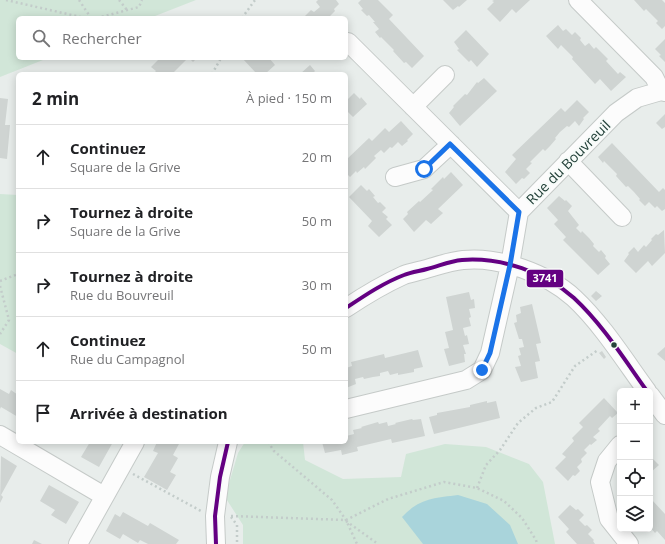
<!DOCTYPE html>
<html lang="fr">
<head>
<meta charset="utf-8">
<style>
	body { margin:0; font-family:"Open Sans",sans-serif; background:#f6f6f6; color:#202124 }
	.controls { position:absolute; right:12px; bottom:12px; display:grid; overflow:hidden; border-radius:6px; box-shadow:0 2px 10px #0003 }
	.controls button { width:36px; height:36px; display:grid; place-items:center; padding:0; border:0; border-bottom:1px solid #e0e0e0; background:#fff; color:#202124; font:20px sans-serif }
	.stop { position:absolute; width:12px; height:12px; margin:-9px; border:3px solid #1a73e8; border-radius:50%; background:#fff }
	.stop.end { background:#1a73e8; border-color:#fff; box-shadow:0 1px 4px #0008 }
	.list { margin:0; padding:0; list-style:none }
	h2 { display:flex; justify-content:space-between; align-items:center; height:52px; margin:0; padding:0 16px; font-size:17px }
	h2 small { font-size:13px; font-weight:400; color:#757577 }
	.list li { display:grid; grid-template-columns:26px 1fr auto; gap:12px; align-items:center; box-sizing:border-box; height:64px; padding:0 16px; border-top:1px solid #e0e0e0 }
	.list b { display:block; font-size:15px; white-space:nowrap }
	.list p { margin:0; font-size:13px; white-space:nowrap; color:#757577 }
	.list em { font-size:13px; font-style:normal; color:#757577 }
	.icon { flex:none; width:22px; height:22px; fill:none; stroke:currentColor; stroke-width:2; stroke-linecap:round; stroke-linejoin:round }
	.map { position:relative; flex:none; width:665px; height:544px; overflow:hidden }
	.search { position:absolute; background:#fff; box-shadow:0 2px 10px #0003; left:16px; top:16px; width:332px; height:44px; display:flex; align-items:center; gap:10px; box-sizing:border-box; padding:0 14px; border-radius:6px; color:#757577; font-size:15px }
	.panel { position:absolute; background:#fff; box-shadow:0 2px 10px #0003; left:16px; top:72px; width:332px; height:372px; border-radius:6px }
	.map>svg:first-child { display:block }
	.green { fill:#d1e6d8 }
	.water { fill:#a9d4db }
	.building { fill:#cfd4d2 }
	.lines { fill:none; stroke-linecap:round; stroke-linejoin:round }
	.minor-casing { stroke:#c5cac8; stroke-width:20 }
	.path { stroke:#c3ccca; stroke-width:2.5; stroke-dasharray:2 3; stroke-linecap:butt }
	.minor { stroke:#fcfcfc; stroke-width:18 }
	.bus-1-casing { stroke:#f7fbf9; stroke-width:7 }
	.bus-1 { stroke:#640082; stroke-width:4 }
	.route { stroke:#1a73e8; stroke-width:5 }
	.bus-dot { fill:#24423a; stroke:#f7fbf9; stroke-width:1.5 }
	.labels { text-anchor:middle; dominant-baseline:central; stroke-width:4; stroke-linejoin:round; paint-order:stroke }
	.street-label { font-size:14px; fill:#24423a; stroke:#f7fbf9 }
	.line-badge { stroke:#f7fbf9; stroke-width:1.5 }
	.badge-label { font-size:11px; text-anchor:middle; font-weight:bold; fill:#fff }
</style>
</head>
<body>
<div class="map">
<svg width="665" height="544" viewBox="0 0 665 544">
	<rect width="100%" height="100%" fill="#e8edeb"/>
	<path class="green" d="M0 0H196L150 18H18V58H48L0 77Z
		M0 194 18 195V354L0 344Z
		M245 442H303L305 460 343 479 401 477 406 454 445 444 486 447 529 464 543 482 555 544H243V525L225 497 238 453Z"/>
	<path class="water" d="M458 495 487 504 510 525 518 544H423L402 517C420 498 434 498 458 495Z"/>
	<path class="building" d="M318 0H336L339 4 334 9 335 11 328 18H303L311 10 314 12 320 7 316 2Z
		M361 0H378L393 15 389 19 424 56 412 68 406 62 404 63 393 51 394 50 381 37 380 38 375 32 379 29 373 22H375L369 15 367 16 361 10 363 9 358 3Z
		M443 0H467L459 7 458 6 453 10Z
		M494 0H530L516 13 512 9 500 22 487 9 494 2 492 1Z
		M634 0H662L665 3V26L662 29 656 23 658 21 646 9 644 11Z
		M558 25 563 31 566 29 572 35 575 32 581 38 580 40 585 46 589 43 594 49 596 47 608 59 606 61 618 74 620 72 626 77 611 91 600 79 595 84 572 59 573 57 561 45 558 49 546 36Z
		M466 30 489 54 477 67 471 60 469 62 457 50 459 49 454 42Z
		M665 39V62L659 56 661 55 655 49Z
		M160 58H188L172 74H153L156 71 151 67Z
		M189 58H197L193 62Z
		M242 58H269L275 65 265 74H257Z
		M310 65 315 71 314 72 316 74H300Z
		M484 78 497 91 460 126 449 113 454 107 453 106 465 94 467 95 477 82 478 83Z
		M354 93 360 99 361 97 367 104 353 117 346 110V97L348 99Z
		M0 98 8 99 5 125H10L7 159 0 158Z
		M577 100 589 112 583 118 584 119 579 126 575 121 569 127 567 126 560 132 555 138 556 139 550 146 545 151 543 149 530 162 532 163 526 169 530 173 524 179 522 178 516 184 505 172 516 159 512 155 561 108 565 112Z
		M665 114V127L662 129 656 123Z
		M401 121 413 134 407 140 408 141 402 146 398 142 392 148 390 147 384 153 381 150 374 156 376 158 365 169 364 167 357 173 356 171 350 177 346 173V160L369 138 372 141 385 128 389 132Z
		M612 143 659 192 663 188 665 190V209L662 211 657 206 655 208 649 202 645 206 639 200 640 199 634 192 628 186 626 187 616 176 617 174 604 161 603 163 598 157Z
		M451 172 463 185 438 209 443 213 431 224 426 220 414 232 403 219 408 214 407 212 419 201 420 202 433 190 431 189 443 177 444 179Z
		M361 185 367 191 369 189 375 196 373 197 378 203 380 202 386 208 382 212 388 217 386 219 392 225 379 237 368 226 372 221 349 197Z
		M559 196 565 201 566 200 572 206 568 211 579 225 576 228 581 233 582 231 589 238 594 244 593 246 599 252 601 250 606 256 605 258 610 264 598 275 563 240 566 237 554 224 558 220 547 208Z
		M664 230 665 253 652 266 648 261 636 273 624 261 629 254 628 253 634 247 638 252 644 245 646 247 652 240 651 239 656 234 658 235Z
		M596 291 602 296 596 301 591 296Z
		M469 292 471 300 474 299 475 308 469 309 471 317 469 318 471 326 463 328 465 336 467 335 469 344 463 345 466 354H464L465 362 449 366 444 349 449 348 445 332 453 330 446 297Z
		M532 304 541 343 536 344 540 361 535 362 538 378 521 382 515 367 521 366 518 356 521 355 519 348 524 347 522 339H519L514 323 517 322 516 315 521 313 520 307Z
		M665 347V361L657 354Z
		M418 350 423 367 414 369V372L398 375V373L390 375 388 371 380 373V376L373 377 364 379 363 377 355 379 356 384 346 388V368L352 366 351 362 384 354 385 358Z
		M602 351 606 357 604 359 599 353Z
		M0 389 9 394 11 390 18 395V417L1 407 0 409Z
		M604 398 618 413 612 418 610 416 598 429 600 431 593 437 597 440 591 445 590 444 584 450 587 453 581 459 582 462 577 467 580 471 575 476 573 475 568 481 555 468 566 457 562 454 574 441 572 438 583 427 579 423Z
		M487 401V403L496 401 500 418 434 434 429 417 437 415V413L470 407V405Z
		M412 419 413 420 421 419 425 436 392 443 391 439 357 447 358 451 342 455 341 450 325 453 322 442H346V436L354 434 353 430 362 428 361 427 378 422 379 424 387 422 388 426 396 424 395 423Z
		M90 442 94 444 96 442H113L99 467 81 457Z
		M157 442H180L173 455 178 458 170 472 176 475 167 490 144 477 158 453 153 451Z
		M1 456 17 466 1 495 3 497 0 503Z
		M650 456 659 465 650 473Z
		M49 485 79 502 66 524 51 515 55 510 40 501Z
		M652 500 665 514V540L657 531 655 533 650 527V502Z
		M570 505 576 510 578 509 584 515 579 520 585 526 587 525 592 530 588 534 594 540 593 541 595 544H577L566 532 569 529 558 517Z
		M123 512 148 526 150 523 179 540 176 544H148L140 540 138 543 123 534 120 539 106 531 115 514 120 517Z
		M34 540 42 544H32Z"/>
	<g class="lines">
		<defs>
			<path id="minor" d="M578 0 654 77 661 91
				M348 42 519 212
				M413 107 445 75
				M568 161 622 217
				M395 177 424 169 451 144
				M346 308C364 296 384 284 404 275 413 272 424 270 433 267 443 264 453 261 463 260 499 256 548 274 574 298 602 324 625 361 647 391
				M650 395 665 415
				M346 409 466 380 482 370 490 353 510 265 519 212 616 113 637 98 661 91 665 92
				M0 435 104 496
				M620 445 607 461 600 482 609 519 629 544
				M78 544 135 442
				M216 544 215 516 220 477 228 442"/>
		</defs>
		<use href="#minor" class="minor-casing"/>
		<path class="path" d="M6 0 85 18
			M79 0 91 18
			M119 0 127 10
			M97 18 139 7 142 0
			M242 18 255 0
			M212 74 221 58
			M0 281 18 274
			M0 286 9 320 0 334
			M268 442 274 451 332 500 346 520 357 544
			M133 474 201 511
			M477 488 486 465 500 450 518 423 536 408 552 402 575 366 598 350
			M231 516 346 520 388 499 444 482 477 488 504 501 522 518 536 540 537 544
			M231 517 237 525V544
			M346 521 378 544"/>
		<use href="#minor" class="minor"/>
		<defs>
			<path id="bus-1" d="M346 308C364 296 383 283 404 275 411 272 420 271 427 269 439 266 450 261 462 260 501 257 545 272 574 298 603 325 624 359 647 391
				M216 544 215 516 220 477 228 442"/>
		</defs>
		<use href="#bus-1" class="bus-1-casing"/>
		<use href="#bus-1" class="bus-1"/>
	</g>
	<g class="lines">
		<path class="route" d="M424 169 450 144 519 212 510 265 490 353 482 370"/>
	</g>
	<circle class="bus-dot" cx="614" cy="345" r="3.5"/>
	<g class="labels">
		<g class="street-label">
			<text transform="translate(568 162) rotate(-45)">Rue du Bouvreuil</text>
		</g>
	</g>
	<rect class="line-badge" x="526" y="269" width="38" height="19" rx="4" fill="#640082"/>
	<g class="badge-label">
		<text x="545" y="282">3741</text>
	</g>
</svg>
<div class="controls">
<button>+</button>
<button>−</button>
<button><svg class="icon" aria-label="locate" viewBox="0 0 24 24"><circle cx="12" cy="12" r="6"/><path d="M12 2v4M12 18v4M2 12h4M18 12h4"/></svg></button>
<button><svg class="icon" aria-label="layers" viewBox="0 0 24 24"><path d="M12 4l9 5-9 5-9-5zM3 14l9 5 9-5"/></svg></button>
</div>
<div class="stop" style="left:424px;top:169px"></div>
<div class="stop end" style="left:482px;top:370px"></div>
<div class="search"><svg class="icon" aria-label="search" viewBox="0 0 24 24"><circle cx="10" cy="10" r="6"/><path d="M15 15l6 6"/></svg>Rechercher</div>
<section class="panel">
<h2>2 min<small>À pied · 150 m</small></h2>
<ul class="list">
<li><svg class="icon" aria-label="ahead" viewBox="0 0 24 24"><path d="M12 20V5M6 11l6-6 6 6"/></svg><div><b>Continuez</b><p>Square de la Grive</p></div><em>20 m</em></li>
<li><svg class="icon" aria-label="right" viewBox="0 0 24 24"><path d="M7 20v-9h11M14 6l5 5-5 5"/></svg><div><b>Tournez à droite</b><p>Square de la Grive</p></div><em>50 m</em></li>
<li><svg class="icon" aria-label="right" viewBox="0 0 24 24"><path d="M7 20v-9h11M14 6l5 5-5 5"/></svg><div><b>Tournez à droite</b><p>Rue du Bouvreuil</p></div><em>30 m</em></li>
<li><svg class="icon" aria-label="ahead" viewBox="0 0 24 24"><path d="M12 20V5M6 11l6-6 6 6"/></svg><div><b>Continuez</b><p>Rue du Campagnol</p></div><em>50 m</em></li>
<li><svg class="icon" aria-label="arrive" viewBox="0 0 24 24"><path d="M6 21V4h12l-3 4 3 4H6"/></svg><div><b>Arrivée à destination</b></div></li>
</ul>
</section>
</div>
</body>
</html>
